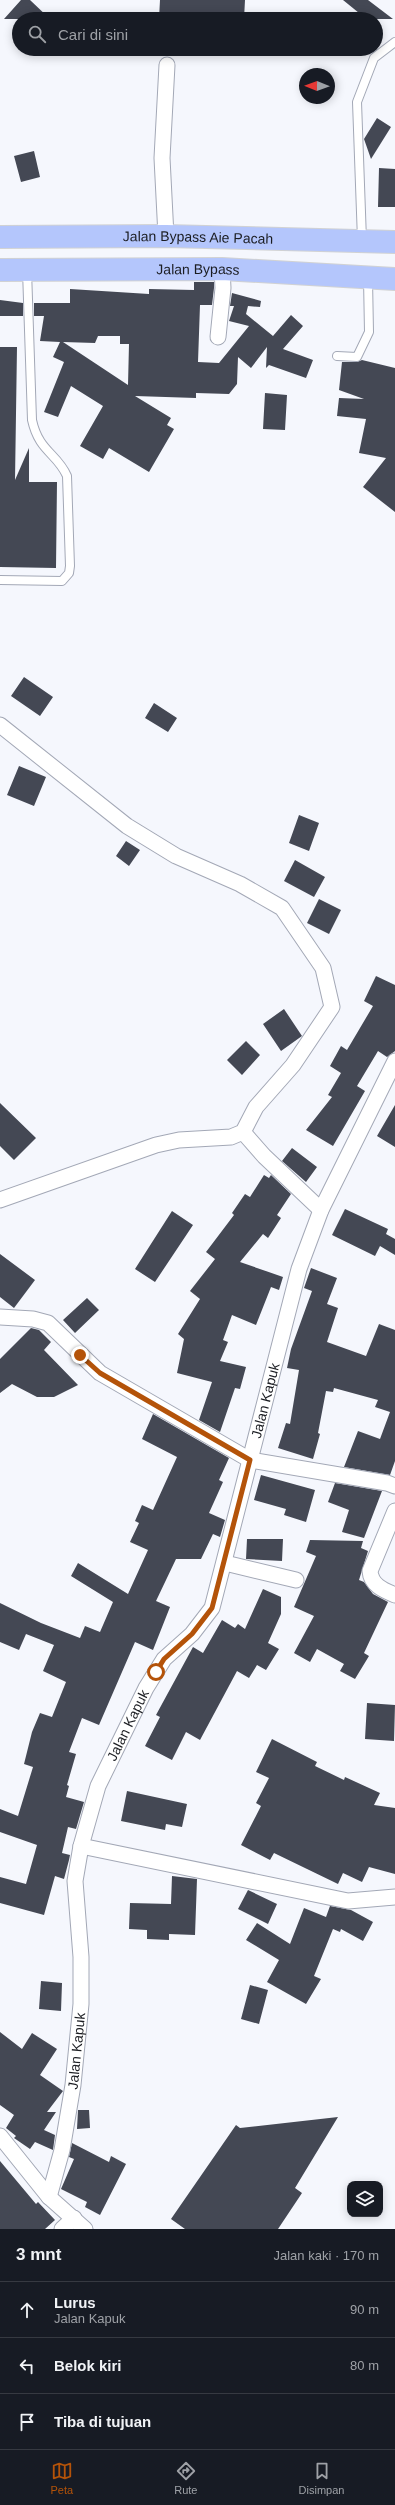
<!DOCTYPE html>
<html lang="id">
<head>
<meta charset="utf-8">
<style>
	body { margin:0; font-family:Arial,sans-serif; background:#20242c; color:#f1f3f6 }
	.controls { position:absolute; right:12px; bottom:12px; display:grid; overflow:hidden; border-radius:8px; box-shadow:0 2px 10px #0003 }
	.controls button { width:36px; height:36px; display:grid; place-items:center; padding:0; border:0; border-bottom:1px solid #363941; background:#171b24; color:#f1f3f6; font:20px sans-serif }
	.compass { position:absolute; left:299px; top:68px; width:36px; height:36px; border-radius:50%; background:#171b24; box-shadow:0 2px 10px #0003; rotate:271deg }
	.stop { position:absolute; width:12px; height:12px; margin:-9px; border:3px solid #b45309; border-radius:50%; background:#fff }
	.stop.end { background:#b45309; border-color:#fff; box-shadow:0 1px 4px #0008 }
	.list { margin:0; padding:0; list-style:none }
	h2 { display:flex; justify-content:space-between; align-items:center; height:52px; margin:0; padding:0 16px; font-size:17px }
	h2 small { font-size:13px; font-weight:400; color:#9ea1a6 }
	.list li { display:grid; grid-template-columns:26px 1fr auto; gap:12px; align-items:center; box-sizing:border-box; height:56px; padding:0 16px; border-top:1px solid #363941 }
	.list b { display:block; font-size:15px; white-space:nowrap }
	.list p { margin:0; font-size:13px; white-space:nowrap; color:#9ea1a6 }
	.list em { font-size:13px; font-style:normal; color:#9ea1a6 }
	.icon { flex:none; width:22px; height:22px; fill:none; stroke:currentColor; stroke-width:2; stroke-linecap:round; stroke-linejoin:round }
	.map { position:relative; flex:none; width:395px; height:2229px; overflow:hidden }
	.search { position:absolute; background:#171b24; box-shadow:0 2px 10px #0003; left:12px; right:12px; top:12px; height:44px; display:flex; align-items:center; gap:10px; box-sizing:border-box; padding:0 14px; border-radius:22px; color:#9ea1a6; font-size:15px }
	.sheet { height:220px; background:#171b24 }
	nav { display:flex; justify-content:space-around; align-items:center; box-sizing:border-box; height:56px; border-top:1px solid #363941; background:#171b24; font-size:11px; color:#9ea1a6 }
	nav a { display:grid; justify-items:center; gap:2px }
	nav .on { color:#b45309 }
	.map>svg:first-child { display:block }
	.building { fill:#444854; fill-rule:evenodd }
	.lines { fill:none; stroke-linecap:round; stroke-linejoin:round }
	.lane-casing { stroke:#a3a8b6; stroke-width:10 }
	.street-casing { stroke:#a3a8b6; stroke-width:17 }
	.highway-casing { stroke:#d1d2d3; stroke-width:24 }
	.lane { stroke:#fff; stroke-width:8 }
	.street { stroke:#fff; stroke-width:15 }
	.highway { stroke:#b4c6fc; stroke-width:22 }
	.route { stroke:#b45309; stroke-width:5 }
	.labels { text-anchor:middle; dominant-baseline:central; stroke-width:4; stroke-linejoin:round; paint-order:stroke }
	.street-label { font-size:14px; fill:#1b1d22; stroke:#f5f7fd }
</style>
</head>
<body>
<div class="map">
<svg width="395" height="2229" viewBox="0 0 395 2229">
	<rect width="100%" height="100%" fill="#f5f7fd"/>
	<path class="building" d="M21 0H30L50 19H4Z
		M160 0H245L244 19H159Z
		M343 0H368L393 19H354L359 13Z
		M377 118 391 127 371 159 364 139Z
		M34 151 40 177 21 182 14 156Z
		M379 168 395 169V207H378Z
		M194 282H214V288L212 305H200L198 362 219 363 249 326 229 321 234 306H230L232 293 261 301 260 307 248 306 246 314 273 336 291 315 303 326 283 349 313 360 306 378 269 365 266 368 267 347 251 368 238 357 237 384 229 394 196 393V398L135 396 171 418 167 425 174 429 149 472 109 448 103 459 80 446 103 406 71 386 58 417 44 412 64 362 53 357 60 342 40 341 44 316H34V303H70V289L149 294V289L194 290ZM98 336H120V344H129L128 385 63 342 95 343Z
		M0 300 23 303V316H0Z
		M0 347H17L15 480 29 448V482H57L56 568 0 567Z
		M362 360 395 368V512L363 487 386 458 359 453 366 419 337 416 339 398 364 399 339 390 342 362H357Z
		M265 393 287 395 285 430 263 429Z
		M24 677 53 697 40 716 11 696Z
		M154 703 177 718 168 732 145 718Z
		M19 766 46 777 34 806 7 795Z
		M299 815 319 823 309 851 289 843Z
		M126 841 140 850 129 866 116 856Z
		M295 860 325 877 314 897 284 881Z
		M319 899 341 910 329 934 307 923Z
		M376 976 395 985V1051L387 1057 378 1051 357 1086 365 1091 333 1146 306 1130 332 1097 328 1095 341 1073 330 1066 341 1046 347 1050 373 1006 364 1001Z
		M284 1009 302 1036 281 1051 263 1024Z
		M246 1041 260 1055 242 1075 227 1060Z
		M0 1103 36 1138 14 1160 0 1146Z
		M395 1105V1147L377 1136Z
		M292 1148 317 1167 306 1182 282 1161Z
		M264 1175 269 1178 271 1175 291 1194 277 1215 281 1218 268 1238 263 1234 240 1262 283 1277 279 1290 271 1287 256 1325 232 1315 223 1340 228 1342 220 1361 246 1367 240 1389 235 1388 220 1432 199 1420 212 1382 177 1373 184 1339 178 1334 200 1299 190 1291 215 1259 206 1252 234 1215 232 1213 245 1194 250 1197Z
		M345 1209 388 1229 386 1234 395 1239V1255L380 1246 375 1256 332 1235Z
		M172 1211 193 1225 155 1282 135 1269Z
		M0 1254 35 1280 14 1308 0 1297Z
		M311 1268 337 1278 327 1304 338 1308 327 1342 366 1356 379 1324 395 1330V1461L390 1475 344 1467 358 1431 380 1439 390 1412 375 1407 378 1400 334 1388 333 1392 326 1391 318 1433 320 1434 313 1459 278 1448 286 1423 290 1424 299 1370 287 1368 291 1349 312 1291 304 1288Z
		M87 1298 99 1310 75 1333 63 1320Z
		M31 1328 39 1330 51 1342 44 1350 78 1385 54 1397H37L12 1384 0 1393V1359Z
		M153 1414 229 1458 219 1480 223 1482 209 1513 225 1520 220 1537 213 1534 201 1559H176L156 1601 170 1607 153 1650 135 1642 99 1725 82 1718 69 1752 76 1754 67 1785 69 1786 66 1797 84 1802 76 1829 68 1827 62 1853 70 1855 69 1860 64 1879 55 1876 44 1915 0 1903V1877L26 1884 37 1845 0 1832V1809L18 1816 33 1767 24 1764 32 1732 40 1713 52 1717 66 1682 43 1671 54 1645 26 1634 19 1650 0 1642V1603L41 1623 80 1638 85 1626 100 1632 113 1602 71 1576 78 1563 128 1594 148 1550 130 1542 139 1523 135 1521 142 1505 153 1510 177 1457 142 1439Z
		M261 1475 315 1490 306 1522 284 1515 286 1509 254 1500Z
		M335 1483 382 1491 364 1538 342 1532 349 1510 328 1502Z
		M247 1539H283L282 1561 246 1559Z
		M310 1540 363 1541 361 1548 368 1551 359 1580 364 1582 373 1594 388 1602 364 1653 369 1656 355 1679 340 1671 344 1664 317 1649 310 1662 294 1653 314 1616 294 1607 316 1556 306 1552Z
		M263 1589 281 1597V1614L268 1643 279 1649 266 1670 257 1665 249 1678 237 1671 200 1740 186 1732 172 1760 145 1746 160 1717 156 1715 193 1647 203 1653 222 1620 235 1628 238 1624 245 1629Z
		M367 1703 395 1705 394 1741 365 1739Z
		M272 1739 317 1762 315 1766 344 1780 345 1777 380 1793 374 1805 395 1808V1874L369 1867 362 1882 343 1873 338 1884 274 1853 270 1860 241 1845 261 1806 256 1803 269 1778 256 1772Z
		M127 1791 187 1804 182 1827 166 1824 165 1830 121 1821Z
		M172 1876 197 1879 195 1935 169 1934V1940L147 1939V1930L129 1929 130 1903 171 1904Z
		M248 1890 277 1904 268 1924 238 1909Z
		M330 1906 351 1910 373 1922 363 1941 341 1929 340 1932 333 1929 314 1976 321 1979 306 2004 267 1982 279 1960 246 1940 257 1923 290 1944 304 1908 326 1917Z
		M41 1981 62 1983 61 2011 39 2009Z
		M250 1985 268 1990 259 2024 241 2019Z
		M0 2032 22 2049 32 2033 57 2049 40 2075 63 2091 47 2112H56L44 2130 55 2135 53 2150 35 2142 30 2149 14 2138 16 2136 6 2128 14 2115 0 2105Z
		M78 2110H89L90 2128 77 2129Z
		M338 2117 295 2188 302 2193 278 2229H185L171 2219 236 2125 240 2128Z
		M72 2143 109 2162 111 2156 126 2164 100 2215 85 2207 87 2202 61 2189 74 2159 69 2157Z
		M0 2161 36 2204 38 2202 55 2220 45 2229H0Z"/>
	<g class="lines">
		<defs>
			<path id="lane" d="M362 240 357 102 374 58 395 42
				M337 356 357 357 369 332 368 279
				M0 580 62 581 69 573 70 566 67 476C57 453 39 452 32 420L27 270"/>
			<g id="street">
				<path d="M166 236 162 158 167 65"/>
				<path d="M218 337 223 288 222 269"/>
				<path d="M0 725 127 826 176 856 240 884 282 908 323 968 332 1007 293 1065 256 1107 243 1132 231 1137 179 1140 156 1145 0 1200"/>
				<path d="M243 1132 264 1156 321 1210"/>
				<path d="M0 1317 33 1319 48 1323 100 1373 250 1460 387 1483 395 1486"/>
				<path d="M395 1511 370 1571C371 1585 383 1590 395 1595"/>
				<path d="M225 1563 296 1580"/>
				<path d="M81 1846 348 1901 395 1897"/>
				<path d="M0 2136 49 2197 85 2229"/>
				<path id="s1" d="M49 2197 62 2150 73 2085 81 2004V1957L75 1881 81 1846 98 1786 146 1688 164 1659 192 1634 212 1608 299 1269 321 1210 395 1061"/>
				<path d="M62 2229 74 2218"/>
			</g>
			<g id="highway">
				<path id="s2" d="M0 237 166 236 395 242"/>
				<path id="s3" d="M0 270 222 269 395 279"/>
			</g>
		</defs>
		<use href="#lane" class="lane-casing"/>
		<use href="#street" class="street-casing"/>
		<use href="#highway" class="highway-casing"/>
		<use href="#lane" class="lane"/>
		<use href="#street" class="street"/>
		<use href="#highway" class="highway"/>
	</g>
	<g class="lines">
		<path class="route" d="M80 1355 100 1373 250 1460 212 1608 192 1634 164 1659 156 1672"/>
	</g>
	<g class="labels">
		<g class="street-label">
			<text stroke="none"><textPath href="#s2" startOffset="198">Jalan Bypass Aie Pacah</textPath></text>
			<text stroke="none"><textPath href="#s3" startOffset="198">Jalan Bypass</textPath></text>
			<text stroke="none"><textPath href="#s1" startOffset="845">Jalan Kapuk</textPath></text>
			<text stroke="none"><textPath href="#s1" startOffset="485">Jalan Kapuk</textPath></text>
			<text stroke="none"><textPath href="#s1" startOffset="149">Jalan Kapuk</textPath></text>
		</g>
	</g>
</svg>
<div class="controls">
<button><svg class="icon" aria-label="layers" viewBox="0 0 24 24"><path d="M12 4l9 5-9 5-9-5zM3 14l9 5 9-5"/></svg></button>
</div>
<svg class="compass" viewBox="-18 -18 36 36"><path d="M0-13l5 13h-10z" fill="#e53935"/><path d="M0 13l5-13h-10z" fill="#9ea1a6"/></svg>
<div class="stop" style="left:156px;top:1672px"></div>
<div class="stop end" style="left:80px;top:1355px"></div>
<div class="search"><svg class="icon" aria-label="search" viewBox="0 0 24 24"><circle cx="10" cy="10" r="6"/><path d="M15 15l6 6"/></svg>Cari di sini</div>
</div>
<section class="sheet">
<h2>3 mnt<small>Jalan kaki · 170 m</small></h2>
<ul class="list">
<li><svg class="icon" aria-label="ahead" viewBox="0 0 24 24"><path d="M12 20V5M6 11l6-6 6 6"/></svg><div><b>Lurus</b><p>Jalan Kapuk</p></div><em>90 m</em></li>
<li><svg class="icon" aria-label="left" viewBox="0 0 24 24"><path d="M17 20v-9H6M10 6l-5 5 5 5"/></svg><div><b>Belok kiri</b></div><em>80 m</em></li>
<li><svg class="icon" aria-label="arrive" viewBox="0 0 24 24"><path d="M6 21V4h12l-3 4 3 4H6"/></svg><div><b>Tiba di tujuan</b></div></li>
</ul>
</section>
<nav>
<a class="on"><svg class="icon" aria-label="map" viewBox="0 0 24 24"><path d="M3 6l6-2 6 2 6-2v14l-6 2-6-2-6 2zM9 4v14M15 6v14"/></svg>Peta</a>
<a><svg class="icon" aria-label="directions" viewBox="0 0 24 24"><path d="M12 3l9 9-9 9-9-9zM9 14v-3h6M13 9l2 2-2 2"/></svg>Rute</a>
<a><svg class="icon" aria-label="saved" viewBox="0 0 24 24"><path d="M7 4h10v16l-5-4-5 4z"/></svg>Disimpan</a>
</nav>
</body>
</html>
